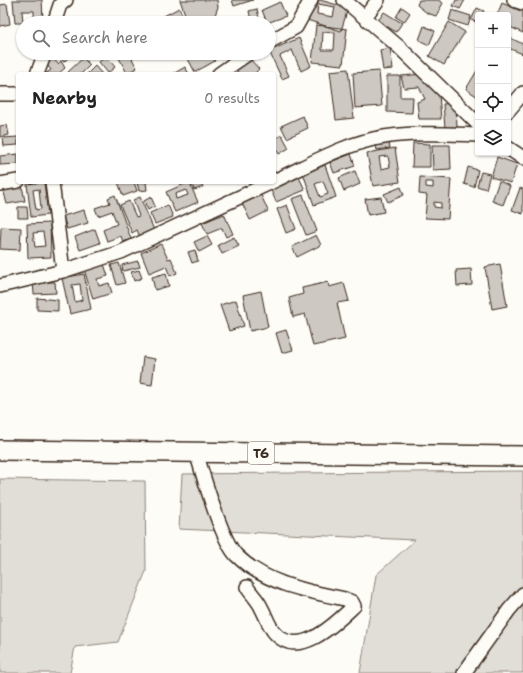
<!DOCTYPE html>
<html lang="en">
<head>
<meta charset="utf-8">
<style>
	body { margin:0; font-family:"Shantell Sans",sans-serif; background:#f2f2f2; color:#222 }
	.controls { position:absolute; right:12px; top:12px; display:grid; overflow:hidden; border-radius:4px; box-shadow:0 1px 3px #0004 }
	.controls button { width:36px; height:36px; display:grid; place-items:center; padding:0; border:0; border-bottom:1px solid #e0e0e0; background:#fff; color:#222; font:20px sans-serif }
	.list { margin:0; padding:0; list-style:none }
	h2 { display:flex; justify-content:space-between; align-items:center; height:52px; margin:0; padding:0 16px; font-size:17px }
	h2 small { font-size:13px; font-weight:400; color:#767676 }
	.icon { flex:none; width:22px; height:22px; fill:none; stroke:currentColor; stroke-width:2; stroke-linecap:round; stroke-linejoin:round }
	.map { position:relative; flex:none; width:523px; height:673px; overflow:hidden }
	.search { position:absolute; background:#fff; box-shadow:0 1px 3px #0004; left:16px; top:16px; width:260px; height:44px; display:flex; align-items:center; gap:10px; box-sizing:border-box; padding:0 14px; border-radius:22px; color:#767676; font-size:15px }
	.panel { position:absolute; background:#fff; box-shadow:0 1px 3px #0004; left:16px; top:72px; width:260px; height:112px; border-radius:4px }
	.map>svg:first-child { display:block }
	.green { fill:#e1ded7; stroke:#8e847a }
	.building { fill:#cdc8c2; stroke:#3b2a1e; fill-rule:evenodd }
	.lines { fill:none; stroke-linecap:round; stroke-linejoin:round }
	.minor-casing { stroke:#3b2a1e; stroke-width:16 }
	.highway-casing { stroke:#3b2a1e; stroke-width:22 }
	.minor { stroke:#fdfcf7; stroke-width:13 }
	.highway { stroke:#fdfcf7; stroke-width:19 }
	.labels { text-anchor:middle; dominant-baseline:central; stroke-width:4; stroke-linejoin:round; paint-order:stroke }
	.shield { fill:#fdfcf7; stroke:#75695f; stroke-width:1 }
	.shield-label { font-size:13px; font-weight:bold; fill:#3b2a1e }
</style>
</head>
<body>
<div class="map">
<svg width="523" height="673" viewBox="0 0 523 673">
	<rect width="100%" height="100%" fill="#fdfcf7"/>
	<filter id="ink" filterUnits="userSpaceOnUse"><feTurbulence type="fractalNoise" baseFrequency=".025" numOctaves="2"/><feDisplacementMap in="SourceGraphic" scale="8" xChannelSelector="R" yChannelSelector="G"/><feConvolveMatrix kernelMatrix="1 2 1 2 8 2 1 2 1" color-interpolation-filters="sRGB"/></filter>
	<g filter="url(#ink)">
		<path class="green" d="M523 471V673H360L376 575 415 540 179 529 182 474Z
			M0 479 145 481 146 571 118 642 75 647 70 673H0Z"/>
		<path class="building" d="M13 0H42L43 20 34 21V11H22L23 23H15Z
			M180 0H217L218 7 214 18 202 23 186 17Z
			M232 0H253L234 6Z
			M313 0H320L348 8 341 31 307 20ZM318 4 335 7 333 17 317 14Z
			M419 0H438L443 3 436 16 427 13 417 5Z
			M456 0H465L460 9 453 6Z
			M280 2 286 16 267 23 262 10Z
			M502 3 523 12V33L510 27 508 32V15H497Z
			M7 4 10 24 0 26V5Z
			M402 7 410 13 404 22 396 17Z
			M179 8 184 18 174 23H165L162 17Z
			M477 8 484 11 482 15H478V23L471 20Z
			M257 9 259 18 251 20 249 11Z
			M452 10 471 16 468 26 449 20Z
			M384 12 402 23 396 32 378 21Z
			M449 22 465 32 444 65 429 56Z
			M316 25 347 29 343 65 312 62ZM323 32 335 33 334 50H322Z
			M424 26 435 31 429 45 419 40Z
			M508 37 523 44V54L508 48Z
			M299 38 311 66 301 71 292 50 280 56 289 76 282 79 269 51Z
			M390 48 393 69 383 70 380 50Z
			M55 53H67L70 56 64 62Z
			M129 53 137 68 127 73 119 58Z
			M198 53H211L215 61 195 72 188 59Z
			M51 56 58 64 61 61 65 68 58 74H45L51 70 44 61Z
			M106 56 115 67 108 73 99 62Z
			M83 58 90 65 81 74H70L68 72Z
			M249 58 259 69 254 74H239L236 70Z
			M95 66 102 74H87Z
			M185 67 189 74H173Z
			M348 69 354 118 336 120 330 71Z
			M478 69V97L466 89Z
			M379 71 382 106 355 108 353 73Z
			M423 74 439 94 441 119H419L417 102 425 99 419 87 404 88 401 76Z
			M387 76H400V97H413L412 113 387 112Z
			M456 103 457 127 445 128 443 104Z
			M303 116 308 128 287 138 281 126Z
			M7 125 9 135 0 137V126Z
			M282 135 289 148 279 154 274 146V139Z
			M18 137V145L4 146 3 138Z
			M388 138 390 148 377 150 375 141Z
			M413 143 430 144V167H412Z
			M432 145H450L451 169 433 170Z
			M395 148 400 182 373 186 367 153ZM388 156 390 167 381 169 379 157Z
			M18 154V164L0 165V156Z
			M351 154 355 166 334 173 330 162Z
			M497 157 517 164 511 183 491 177Z
			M325 165 336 197 314 205 303 173ZM323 181 328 194 320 197 315 184Z
			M468 167 478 170 474 187 464 184Z
			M355 171 360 184 344 191 339 178Z
			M481 172 490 174 486 189 477 186Z
			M297 173 305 190 276 202 269 185Z
			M420 177 451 179 448 219 425 218 427 195 419 194ZM426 182H433V188L426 187ZM434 202 441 203V208L434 207Z
			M499 181 510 186 503 205 492 201Z
			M44 182 48 215 31 217 27 184Z
			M118 182H134L137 191 123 196Z
			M137 182H146L147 190 139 191Z
			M189 182 198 202 175 212 166 192ZM186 190 188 195 176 199 175 194Z
			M191 182H201L203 187 194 190Z
			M22 186 25 201 7 204 3 189Z
			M401 187 404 195 388 202 384 194Z
			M520 188 523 189V214L512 210Z
			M39 189 41 209 36 210 33 190Z
			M115 195 131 239 123 242 121 236 107 241 103 230 117 224 112 211 98 216 95 208 110 203 108 198Z
			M261 195 268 211 250 220 242 203Z
			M303 195 317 231 306 235 292 199Z
			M140 197 154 230 140 237 137 230 132 233 120 205 129 201 136 217 139 216 133 200Z
			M151 197 155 206 148 210 144 201Z
			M381 197 384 212 368 215 365 199Z
			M168 205 173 217 155 224 150 213Z
			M287 205 296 229 286 233 277 209Z
			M18 207H27L28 218H18Z
			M84 210 88 223 67 229 63 216Z
			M224 214 233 234 226 237 222 228 207 234 202 223Z
			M50 223 51 257 28 258 27 224ZM43 232 45 246 35 247 33 233Z
			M1 227 21 228 20 250 0 249Z
			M95 229 100 243 80 250 75 237Z
			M316 235 321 245 297 257 292 247Z
			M207 236 212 245 199 252 194 242Z
			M234 237 239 246 222 254 218 245Z
			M161 244 168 259 171 258 177 273 170 276 166 266 149 273 141 253Z
			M195 250 198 261 192 263 188 252Z
			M138 261 140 267 123 271 122 265Z
			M119 263 125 283 117 285 111 265Z
			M104 264 108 276 97 279 99 286 109 283 112 293 93 299 84 269Z
			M500 264 507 306 492 309 485 267Z
			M471 269 472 285 457 286 456 270Z
			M139 270 142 278 134 281 131 272Z
			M166 273 169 286 155 290 152 277Z
			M84 274 91 309 70 314 62 278ZM80 284 82 300 75 302 72 285Z
			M33 282H55L56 293 34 294Z
			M328 282 329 287 344 283 349 301 337 303 345 339 313 346 305 314 293 317 289 298 303 294 302 288Z
			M261 291 268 327 250 331 243 295Z
			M37 298 58 300V311L37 310Z
			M236 300 244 326 229 331 220 305Z
			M286 330 293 350 282 353 276 333Z
			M143 357 155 359 152 385 140 383Z"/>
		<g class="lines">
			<defs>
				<path id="minor" d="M344 0 398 46 478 124
					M514 0 523 3
					M365 17 378 0
					M54 23 60 5 66 0
					M269 42 296 27 311 0
					M37 74 45 53
					M219 74 249 53
					M0 94H18
					M508 111 523 93
					M508 148 523 158
					M274 181C309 165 345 143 384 137 415 132 447 134 478 135
					M52 182 63 271
					M0 184 18 181
					M0 286 63 271 121 252 272 182
					M196 452C203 475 221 539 236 555 265 584 307 591 345 599L352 602 354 606C335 624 298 661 274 632 268 624 266 616 261 607 258 600 251 594 247 587
					M464 673 509 610 523 594"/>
				<path id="highway" d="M0 450 523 456"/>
			</defs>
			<use href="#minor" class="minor-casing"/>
			<use href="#highway" class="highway-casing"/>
			<use href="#minor" class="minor"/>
			<use href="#highway" class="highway"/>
		</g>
	</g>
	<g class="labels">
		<rect class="shield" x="248" y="442" width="26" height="22" rx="3"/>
		<g class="shield-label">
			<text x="261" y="453">T6</text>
		</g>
	</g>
</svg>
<div class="controls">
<button>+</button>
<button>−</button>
<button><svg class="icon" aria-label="locate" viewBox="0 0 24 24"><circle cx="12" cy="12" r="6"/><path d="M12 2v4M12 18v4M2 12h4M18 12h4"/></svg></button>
<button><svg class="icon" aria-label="layers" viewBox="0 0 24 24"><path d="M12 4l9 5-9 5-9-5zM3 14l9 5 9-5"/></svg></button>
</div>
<div class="search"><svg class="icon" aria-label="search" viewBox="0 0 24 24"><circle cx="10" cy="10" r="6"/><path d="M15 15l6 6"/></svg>Search here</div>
<section class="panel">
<h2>Nearby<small>0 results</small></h2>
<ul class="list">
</ul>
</section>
</div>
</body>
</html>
